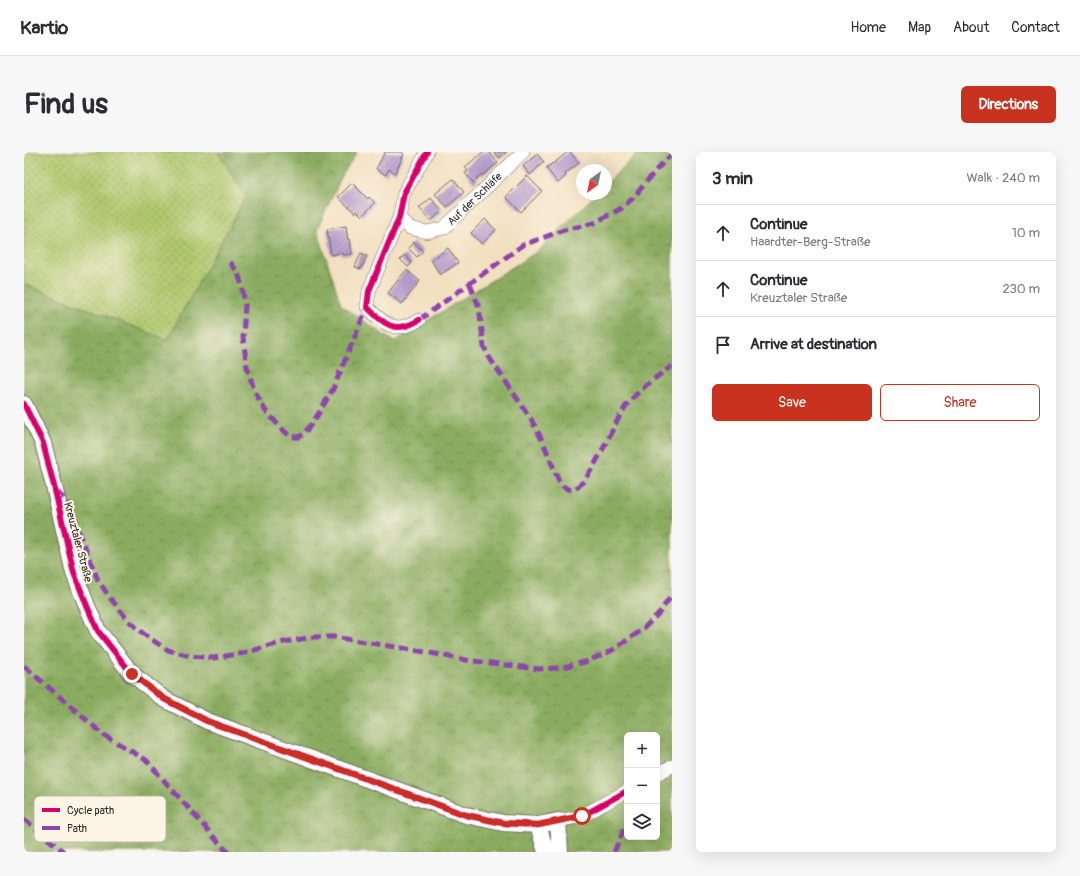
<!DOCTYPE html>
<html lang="en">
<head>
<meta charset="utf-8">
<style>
	body { margin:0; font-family:Pangolin,sans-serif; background:#f7f7f7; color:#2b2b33 }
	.controls { position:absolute; right:12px; bottom:12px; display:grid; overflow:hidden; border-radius:6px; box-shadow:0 4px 16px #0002 }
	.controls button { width:36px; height:36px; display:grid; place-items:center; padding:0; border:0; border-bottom:1px solid #e1e1e2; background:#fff; color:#2b2b33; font:20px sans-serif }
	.compass { position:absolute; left:552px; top:12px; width:36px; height:36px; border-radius:50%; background:#fff; box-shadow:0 4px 16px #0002; rotate:213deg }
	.stop { position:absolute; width:12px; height:12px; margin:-9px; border:3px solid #c8321e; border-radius:50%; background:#fff }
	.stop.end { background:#c8321e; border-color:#fff; box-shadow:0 1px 4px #0008 }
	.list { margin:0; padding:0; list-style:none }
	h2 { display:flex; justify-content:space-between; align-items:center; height:52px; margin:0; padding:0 16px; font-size:17px }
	h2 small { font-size:13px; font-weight:400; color:#7c7c81 }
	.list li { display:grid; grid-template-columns:26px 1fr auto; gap:12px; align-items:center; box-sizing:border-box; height:56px; padding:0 16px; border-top:1px solid #e1e1e2 }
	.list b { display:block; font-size:15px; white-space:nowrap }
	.list p { margin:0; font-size:13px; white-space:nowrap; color:#7c7c81 }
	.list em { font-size:13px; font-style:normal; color:#7c7c81 }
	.actions { display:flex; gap:8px; padding:12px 16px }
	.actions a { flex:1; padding:9px 0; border:1px solid #c8321e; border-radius:6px; text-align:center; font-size:14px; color:#c8321e }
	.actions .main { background:#c8321e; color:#fff }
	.icon { flex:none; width:22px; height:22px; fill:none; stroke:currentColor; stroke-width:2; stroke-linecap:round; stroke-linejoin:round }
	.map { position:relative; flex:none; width:648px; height:700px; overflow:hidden; border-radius:6px }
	header { display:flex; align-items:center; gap:24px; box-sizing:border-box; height:56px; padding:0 20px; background:#fff; border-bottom:1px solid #e1e1e2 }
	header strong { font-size:19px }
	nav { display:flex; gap:22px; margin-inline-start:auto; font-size:14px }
	.intro { display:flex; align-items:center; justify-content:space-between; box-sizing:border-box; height:96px; padding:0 24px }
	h1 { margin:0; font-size:28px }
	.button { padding:10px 18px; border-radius:6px; background:#c8321e; color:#fff; font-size:14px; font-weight:700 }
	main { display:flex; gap:24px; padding:0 24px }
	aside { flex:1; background:#fff; border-radius:6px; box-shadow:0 4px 16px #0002 }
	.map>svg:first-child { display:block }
	.grass { fill:url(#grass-dots); stroke:#6d794c }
	.forest { fill:url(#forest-crowns); stroke:#5b6c46; fill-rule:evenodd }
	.building { fill:url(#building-hatch) }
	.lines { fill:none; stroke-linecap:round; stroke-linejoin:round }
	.minor-casing { stroke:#716a5f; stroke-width:14 }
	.tertiary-casing { stroke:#716a5f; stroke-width:18 }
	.minor { stroke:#fff; stroke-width:13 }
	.tertiary { stroke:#fff; stroke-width:16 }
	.quiet { stroke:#8e44ad; stroke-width:5; stroke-dasharray:10 5; stroke-linecap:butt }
	.cycleway-casing { stroke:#fcf5e5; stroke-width:8 }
	.cycleway { stroke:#d6006c; stroke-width:6 }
	.route { stroke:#c8321e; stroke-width:5 }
	.labels { text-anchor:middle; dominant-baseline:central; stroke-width:4; stroke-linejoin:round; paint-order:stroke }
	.street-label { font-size:11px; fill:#2b2b2b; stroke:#fcf5e5 }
	.key { fill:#fcf5e5; stroke:#bdb8ad; stroke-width:1 }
	.key-label { font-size:11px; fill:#2b2b2b }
</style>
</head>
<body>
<header>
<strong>Kartio</strong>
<nav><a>Home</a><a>Map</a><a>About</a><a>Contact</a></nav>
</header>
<div class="intro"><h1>Find us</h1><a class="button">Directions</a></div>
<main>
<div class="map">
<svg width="648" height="700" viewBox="0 0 648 700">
	<defs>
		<pattern id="grass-dots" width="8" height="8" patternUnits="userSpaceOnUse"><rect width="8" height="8" fill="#afc76d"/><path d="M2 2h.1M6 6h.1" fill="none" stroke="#8fa25a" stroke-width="1.8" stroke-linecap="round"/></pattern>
		<pattern id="forest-crowns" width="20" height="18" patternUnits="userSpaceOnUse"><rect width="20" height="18" fill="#8bac60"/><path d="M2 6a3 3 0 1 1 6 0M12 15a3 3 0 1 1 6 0" fill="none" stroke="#728c4f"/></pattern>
		<pattern id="building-hatch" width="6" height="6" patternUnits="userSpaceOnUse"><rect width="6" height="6" fill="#b79ed0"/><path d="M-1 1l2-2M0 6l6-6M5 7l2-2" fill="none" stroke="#9581a9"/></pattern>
	</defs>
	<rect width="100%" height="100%" fill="#fcf5e5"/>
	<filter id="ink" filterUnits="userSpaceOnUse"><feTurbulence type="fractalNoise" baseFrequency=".025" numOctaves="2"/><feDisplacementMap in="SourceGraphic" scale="8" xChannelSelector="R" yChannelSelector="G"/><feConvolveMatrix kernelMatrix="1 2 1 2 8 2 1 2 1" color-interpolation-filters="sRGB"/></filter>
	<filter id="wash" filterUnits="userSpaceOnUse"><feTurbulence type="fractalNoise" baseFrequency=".012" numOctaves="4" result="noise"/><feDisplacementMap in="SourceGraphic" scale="16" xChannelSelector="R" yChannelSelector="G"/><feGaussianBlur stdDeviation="0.9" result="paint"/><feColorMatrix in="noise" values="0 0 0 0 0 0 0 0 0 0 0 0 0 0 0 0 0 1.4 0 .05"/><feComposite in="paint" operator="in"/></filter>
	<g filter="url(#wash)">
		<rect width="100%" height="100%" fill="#f2dfc0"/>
		<path class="grass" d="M0 0H194L222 45 143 188 0 132Z"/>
		<path class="forest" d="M194 0H333L319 22 293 77 317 153 370 190 514 99 572 42H582V32L615 0H648V700H0V132L143 188 222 45ZM603 583H633V685H603Z"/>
		<g id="blocks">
			<path class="building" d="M361 0H377L380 2 371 21 365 17 362 23 352 17Z
				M459 0H465L474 11 459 23 458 22 452 27 453 28 450 31 441 21 444 19 441 15Z
				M469 0H483L476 6Z
				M544 0H546L555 11 541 22 542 24 534 31 522 16 529 11V12Z
				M513 2 520 10 506 23 499 14Z
				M503 24 518 39 497 60 482 45Z
				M429 27 440 40 423 55 411 42Z
				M328 31 344 47 345 45 351 51 338 64 333 59 331 61 314 45Z
				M407 46 418 59 407 69 395 56Z
				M461 67 472 78 458 92 447 81Z
				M322 74 324 88 326 87 328 102 318 103V101L307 103 303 77Z
				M390 90 399 99 393 105 384 96Z
				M424 96 434 111 416 123 407 108Z
				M337 101 343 104 337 117 331 115Z
				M381 103 388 111 384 115 376 107Z
				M382 118 396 129 378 152 364 141Z"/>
		</g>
	</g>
	<g filter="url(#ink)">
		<use href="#blocks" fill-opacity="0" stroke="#716a5f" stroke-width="1"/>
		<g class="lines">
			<defs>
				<g id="minor">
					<path id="s1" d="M375 66 386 76 403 80 420 76 499 0"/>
					<path d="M395 168C371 183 360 172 343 155L345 139 375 66 380 41 403 0"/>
					<path d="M633 622 648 614"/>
					<path d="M534 669 558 664 603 639"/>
				</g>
				<path id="tertiary" d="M0 252 19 291 30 334 50 421 63 454 74 479 108 522 140 547 183 569 442 663 479 671 514 673 534 669 536 700
					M514 673 522 700"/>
			</defs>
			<use href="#minor" class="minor-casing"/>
			<use href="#tertiary" class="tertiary-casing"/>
			<use href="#minor" class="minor"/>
			<use href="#tertiary" class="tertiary"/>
			<path class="quiet" d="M206 110 214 121 218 134 221 153 219 185 223 215 230 238 241 258 256 275 267 285H274L280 282 293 264 309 237 343 155
				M446 132 455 155 460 195 465 205 507 267 519 290 535 329C538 334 543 339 550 337 566 332 590 270 602 254 614 238 631 226 648 214
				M395 168 499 93 540 78 570 71 598 56 609 46 633 17 648 2
				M33 339 43 351 74 428 86 446 104 468 122 484 144 498 166 504 190 506 220 501 260 490 290 485H310L396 499 442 508 515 517 535 516 561 510 587 499 618 478 635 461 648 443
				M0 514 80 583 122 608 195 691 204 700
				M0 667 40 700
				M590 700 603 671"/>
			<defs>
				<path id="cycleway" d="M395 168C371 183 360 172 343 155L345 139 375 66 380 41 403 0
					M0 252 19 291 30 334 50 421 63 454 74 479 108 522 140 547 183 569 442 663 479 671 514 673 558 664 603 639"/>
			</defs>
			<use href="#cycleway" class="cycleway-casing"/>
			<use href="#cycleway" class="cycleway"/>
		</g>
	</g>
	<g class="lines" filter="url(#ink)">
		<path class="route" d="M108 522 140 546 183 569 442 663 479 671 514 673 558 664"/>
	</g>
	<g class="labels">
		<g class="street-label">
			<text stroke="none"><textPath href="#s1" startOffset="92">Auf der Schläfe</textPath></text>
			<text transform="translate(54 390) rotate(75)">Kreuztaler Straße</text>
		</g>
	</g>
	<rect x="10" y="644" width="132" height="46" rx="6" class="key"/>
	<rect x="18" y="656" width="18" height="4" fill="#d6006c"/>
	<rect x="18" y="674" width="18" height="4" fill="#8e44ad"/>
	<g class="key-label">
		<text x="43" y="662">Cycle path</text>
		<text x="43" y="680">Path</text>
	</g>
</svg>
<div class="controls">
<button>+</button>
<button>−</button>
<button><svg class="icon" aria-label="layers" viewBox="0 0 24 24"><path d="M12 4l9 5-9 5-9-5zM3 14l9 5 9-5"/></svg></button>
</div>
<svg class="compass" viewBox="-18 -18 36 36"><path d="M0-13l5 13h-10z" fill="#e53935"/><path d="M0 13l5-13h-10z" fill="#7c7c81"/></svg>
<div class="stop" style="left:558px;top:664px"></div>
<div class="stop end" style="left:108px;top:522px"></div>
</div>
<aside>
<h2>3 min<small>Walk · 240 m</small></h2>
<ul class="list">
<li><svg class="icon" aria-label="ahead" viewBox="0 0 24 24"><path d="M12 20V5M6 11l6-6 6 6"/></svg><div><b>Continue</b><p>Haardter-Berg-Straße</p></div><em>10 m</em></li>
<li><svg class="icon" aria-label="ahead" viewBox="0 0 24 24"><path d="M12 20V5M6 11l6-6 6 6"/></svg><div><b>Continue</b><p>Kreuztaler Straße</p></div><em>230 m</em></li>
<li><svg class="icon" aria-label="arrive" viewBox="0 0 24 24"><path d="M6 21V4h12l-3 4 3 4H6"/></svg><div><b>Arrive at destination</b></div></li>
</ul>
<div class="actions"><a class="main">Save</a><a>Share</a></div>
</aside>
</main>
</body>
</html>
